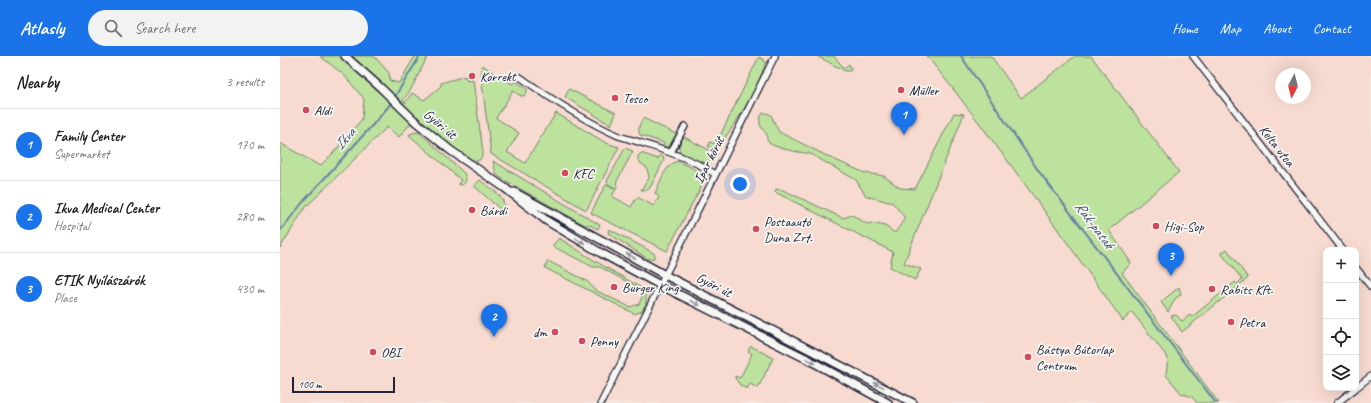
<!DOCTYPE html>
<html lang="en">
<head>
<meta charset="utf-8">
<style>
	body { margin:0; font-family:Caveat,sans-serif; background:#f2f2f2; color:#202124 }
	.controls { position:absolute; right:12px; bottom:12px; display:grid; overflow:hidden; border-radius:8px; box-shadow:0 4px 16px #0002 }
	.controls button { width:36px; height:36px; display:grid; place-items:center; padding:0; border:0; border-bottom:1px solid #e0e0e0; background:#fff; color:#202124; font:20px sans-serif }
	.compass { position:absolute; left:995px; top:12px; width:36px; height:36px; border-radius:50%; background:#fff; box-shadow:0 4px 16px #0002; rotate:187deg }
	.scale { position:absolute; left:12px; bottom:10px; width:103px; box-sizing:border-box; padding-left:4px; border:2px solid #22223b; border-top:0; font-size:11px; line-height:14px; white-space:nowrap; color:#22223b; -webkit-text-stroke:3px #f6f6f2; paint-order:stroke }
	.you { position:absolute; left:460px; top:128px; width:14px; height:14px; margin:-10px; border:3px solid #fff; border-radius:50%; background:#1a73e8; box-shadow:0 0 0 6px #1a73e833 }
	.badge { display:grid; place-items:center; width:26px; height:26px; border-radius:50%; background:#1a73e8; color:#fff; font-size:13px; font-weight:700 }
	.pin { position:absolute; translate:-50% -33px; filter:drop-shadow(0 1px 2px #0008) }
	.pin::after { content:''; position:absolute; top:21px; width:14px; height:12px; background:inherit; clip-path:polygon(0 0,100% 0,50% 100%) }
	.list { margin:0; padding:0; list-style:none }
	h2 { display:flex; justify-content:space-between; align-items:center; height:52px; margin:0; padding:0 16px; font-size:17px }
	h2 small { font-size:13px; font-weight:400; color:#757577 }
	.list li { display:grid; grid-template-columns:26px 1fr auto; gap:12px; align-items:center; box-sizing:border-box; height:72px; padding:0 16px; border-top:1px solid #e0e0e0 }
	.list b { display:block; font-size:15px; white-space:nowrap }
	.list p { margin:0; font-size:13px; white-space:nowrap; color:#757577 }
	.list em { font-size:13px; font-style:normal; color:#757577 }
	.icon { flex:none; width:22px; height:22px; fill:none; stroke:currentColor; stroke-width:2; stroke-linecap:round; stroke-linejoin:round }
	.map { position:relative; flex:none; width:1091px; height:347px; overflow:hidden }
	header { display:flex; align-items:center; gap:24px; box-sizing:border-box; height:56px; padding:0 20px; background:#1a73e8; color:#fff }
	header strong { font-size:19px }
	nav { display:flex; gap:22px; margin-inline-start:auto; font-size:14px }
	.search { width:280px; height:36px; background:#f2f2f2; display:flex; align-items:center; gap:10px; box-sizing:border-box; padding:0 14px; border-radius:22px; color:#757577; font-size:15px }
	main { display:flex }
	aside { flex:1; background:#fff }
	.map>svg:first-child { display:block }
	.built { fill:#f8dbd0; fill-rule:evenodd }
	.green { fill:#bde29d; stroke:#70826c }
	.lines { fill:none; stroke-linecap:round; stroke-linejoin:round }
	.stream { stroke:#6682a6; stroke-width:2 }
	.minor-casing { stroke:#22223b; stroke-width:8 }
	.secondary-casing { stroke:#22223b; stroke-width:10 }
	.minor { stroke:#f6f6f2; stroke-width:5.5 }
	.secondary { stroke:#f6f6f2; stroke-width:7 }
	.oneway { fill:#9797a0 }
	.poi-dot { fill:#d1495b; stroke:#f6f6f2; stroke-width:1.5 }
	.labels { text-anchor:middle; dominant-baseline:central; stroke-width:3.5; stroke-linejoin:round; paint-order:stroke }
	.poi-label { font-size:14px; fill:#22223b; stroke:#f6f6f2; text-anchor:start }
	.street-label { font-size:14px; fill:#22223b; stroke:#f6f6f2 }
	.water-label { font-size:15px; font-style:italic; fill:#445271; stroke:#f6f6f2 }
</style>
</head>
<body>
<header>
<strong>Atlasly</strong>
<div class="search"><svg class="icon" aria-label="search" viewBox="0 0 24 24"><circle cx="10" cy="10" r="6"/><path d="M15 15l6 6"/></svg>Search here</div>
<nav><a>Home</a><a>Map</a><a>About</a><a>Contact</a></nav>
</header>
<main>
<aside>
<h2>Nearby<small>3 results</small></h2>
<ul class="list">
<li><span class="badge">1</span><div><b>Family Center</b><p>Supermarket</p></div><em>170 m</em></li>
<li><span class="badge">2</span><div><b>Ikva Medical Center</b><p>Hospital</p></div><em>280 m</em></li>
<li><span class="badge">3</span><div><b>ETIK Nyílászárók</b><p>Place</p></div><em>430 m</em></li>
</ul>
</aside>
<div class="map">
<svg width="1091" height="347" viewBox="0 0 1091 347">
	<rect width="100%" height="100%" fill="#f7e6de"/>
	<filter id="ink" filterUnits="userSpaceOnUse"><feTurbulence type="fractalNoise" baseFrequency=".025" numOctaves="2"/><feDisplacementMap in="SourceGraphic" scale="8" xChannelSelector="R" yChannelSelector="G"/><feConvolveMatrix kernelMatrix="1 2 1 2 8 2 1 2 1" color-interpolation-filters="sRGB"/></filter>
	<g filter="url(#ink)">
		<path class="built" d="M0 0H40L64 19 84 43 82 63 53 97 40 111 0 87Z
			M94 0H135L119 27 110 25Z
			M148 0H647L679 39 743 123 843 265 852 256 888 303 901 337 912 341 917 347H0V192L25 152 107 71 119 81 124 47 122 44 130 35Z
			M711 0H795L740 42Z
			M811 0H1091V347H939L842 217 851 207 829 174 898 116ZM1001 18H1025V42H1001ZM1046 194H1076V332H1046Z"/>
		<path class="green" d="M40 0H94L109 17 110 25 119 27 135 0H148L130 35 123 44 125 47 132 37 144 44 161 30V27L185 20 187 25 193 24 203 96C202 100 201 105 196 105 186 104 146 68 137 60L119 81 107 71 25 152 0 192V87L40 110 53 97 82 63 84 43 64 19Z
			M537 0H554L564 12 569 8 571 13 570 15H565Z
			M647 0H711L741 42 795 0H811L899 116 829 174 851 207 842 217 939 347H917L912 341 901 337 886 319 888 302 852 256 843 265C779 175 716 86 647 0Z
			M479 1 486 6C475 39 456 67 436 94L428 90 430 86 436 88Z
			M202 9 232 28 235 25 247 33V36L244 40H241L233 35 216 62 239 77 227 96 245 107 276 57 326 87 339 91 307 153 306 154 211 98 201 20Z
			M289 33 336 57 331 69 285 41Z
			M483 57H487L491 59 499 76 551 102 585 117 604 120 620 132 635 133 674 57 684 58 624 207 641 213 635 224 610 211 613 196 495 136 496 133 503 134 563 162 572 159 587 168 592 167 605 170 615 177 625 162 613 147 586 140 576 124 529 97C523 98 493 91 489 87 486 84 487 81 487 78 480 72 477 64 483 57Z
			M363 62 396 78 389 90 384 92V87L360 79C357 72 360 68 363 62Z
			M139 76 184 117C187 122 187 126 182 129L178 128 181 124 129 79 132 77Z
			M404 81 437 98 434 103 426 107C418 104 398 101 399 90 400 87 402 84 404 81Z
			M345 92 353 95 337 125 336 128 338 130 336 132 328 128 327 125Z
			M361 97 378 103 380 99 383 101 384 104 370 132 367 134H361L369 122 367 112 358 105V100Z
			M213 105 320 169 318 173 310 169H305L221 122 216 118Z
			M397 105C410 111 421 113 422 129L387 195 311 157 325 130 327 129 336 133 332 140 351 151 357 141 374 150 379 141 375 137 376 135C381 124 385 110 397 105Z
			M200 124C208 131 226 140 224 152L221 154 194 130Z
			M329 173 363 191 375 198 374 202 368 203 328 177Z
			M279 182 315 205 360 231 366 240V247L362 255 355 258 265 212 268 205 307 225 315 234 350 251 359 248 363 239 360 233 320 211H313L272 190Z
			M947 193 968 222 902 276 891 260 896 259 902 265 910 259 912 261 955 226 957 228 962 223 941 197Z
			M899 231 901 238 895 243 888 256 881 246Z
			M471 290 493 302 478 332 470 328 467 333 460 329 455 322V320L460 322 472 298 468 295Z"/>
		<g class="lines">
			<path class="stream" d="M681 0 760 117 936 347
				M114 42 140 0
				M0 175 23 146 97 64 112 46"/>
			<defs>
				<path id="minor" d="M913 0 1063 194
					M240 21C271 43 304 65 339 80 348 83 357 85 365 88 389 96 414 104 435 118
					M391 96 405 70
					M1076 212 1091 231
					M1076 332 1091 320
					M321 347 495 0
					M1057 347 1076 332"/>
				<path id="secondary" d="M65 0 101 32
					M102 33 136 66 170 94 225 132 267 165 321 197 380 229 531 305 608 347
					M234 136 385 219 633 347"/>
			</defs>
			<use href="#minor" class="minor-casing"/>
			<use href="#secondary" class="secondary-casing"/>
			<use href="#minor" class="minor"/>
			<use href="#secondary" class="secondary"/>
		</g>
		<defs><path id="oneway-solid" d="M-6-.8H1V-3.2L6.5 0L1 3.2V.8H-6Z"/></defs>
		<g class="oneway">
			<use href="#oneway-solid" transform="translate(300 185) rotate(31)"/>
			<use href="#oneway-solid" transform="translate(351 200) rotate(-151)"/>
			<use href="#oneway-solid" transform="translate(415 247) rotate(27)"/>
			<use href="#oneway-solid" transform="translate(531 305) rotate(27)"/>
			<use href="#oneway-solid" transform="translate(599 329) rotate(-153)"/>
		</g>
	</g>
	<g class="poi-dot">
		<circle cx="192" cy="20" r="4"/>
		<circle cx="621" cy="34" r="4"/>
		<circle cx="335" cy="42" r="4"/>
		<circle cx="26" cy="54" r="4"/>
		<circle cx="285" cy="117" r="4"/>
		<circle cx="192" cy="154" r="4"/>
		<circle cx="876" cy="170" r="4"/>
		<circle cx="476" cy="173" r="4"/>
		<circle cx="334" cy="231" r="4"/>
		<circle cx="932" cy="233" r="4"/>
		<circle cx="951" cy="266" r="4"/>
		<circle cx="275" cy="276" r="4"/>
		<circle cx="302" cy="285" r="4"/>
		<circle cx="93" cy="296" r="4"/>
		<circle cx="748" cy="301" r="4"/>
	</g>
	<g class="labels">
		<g class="poi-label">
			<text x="200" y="20">Korrekt</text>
			<text x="629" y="34">Müller</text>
			<text x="343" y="42">Tesco</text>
			<text x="34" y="54">Aldi</text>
			<text x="293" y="117">KFC</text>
			<text x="200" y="154">Bárdi</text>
			<text x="484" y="165">Postaautó<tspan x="484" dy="16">Duna Zrt.</tspan></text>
			<text x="884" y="170">Higi-Sop</text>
			<text x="342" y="231">Burger King</text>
			<text x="940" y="233">Rabits Kft.</text>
			<text x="959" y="266">Petra</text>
			<text x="267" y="276" text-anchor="end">dm</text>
			<text x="310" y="285">Penny</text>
			<text x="756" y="293">Bástya Bútorlap<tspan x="756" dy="16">Centrum</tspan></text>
			<text x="101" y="296">OBI</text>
		</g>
		<g class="street-label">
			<text transform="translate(160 68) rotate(40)">Győri út</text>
			<text transform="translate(997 90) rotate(52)">Kelta utca</text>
			<text transform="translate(429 104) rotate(-63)">Ipar körút</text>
			<text transform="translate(434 229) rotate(27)">Győri út</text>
		</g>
		<g class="water-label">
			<text transform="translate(65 83) rotate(-49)">Ikva</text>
			<text transform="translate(814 169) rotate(53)">Rák-patak</text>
		</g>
	</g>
</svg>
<div class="controls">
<button>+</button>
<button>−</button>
<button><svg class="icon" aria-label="locate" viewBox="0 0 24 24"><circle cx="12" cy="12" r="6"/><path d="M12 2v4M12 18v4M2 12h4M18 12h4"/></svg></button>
<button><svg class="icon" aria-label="layers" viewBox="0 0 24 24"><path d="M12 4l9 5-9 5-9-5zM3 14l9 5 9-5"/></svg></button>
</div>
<svg class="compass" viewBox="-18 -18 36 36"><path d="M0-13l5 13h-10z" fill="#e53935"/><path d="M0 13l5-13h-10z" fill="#757577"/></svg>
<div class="scale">100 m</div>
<div class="you"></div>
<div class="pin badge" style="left:624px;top:79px">1</div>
<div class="pin badge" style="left:214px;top:281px">2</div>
<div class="pin badge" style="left:891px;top:220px">3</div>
</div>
</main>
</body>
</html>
